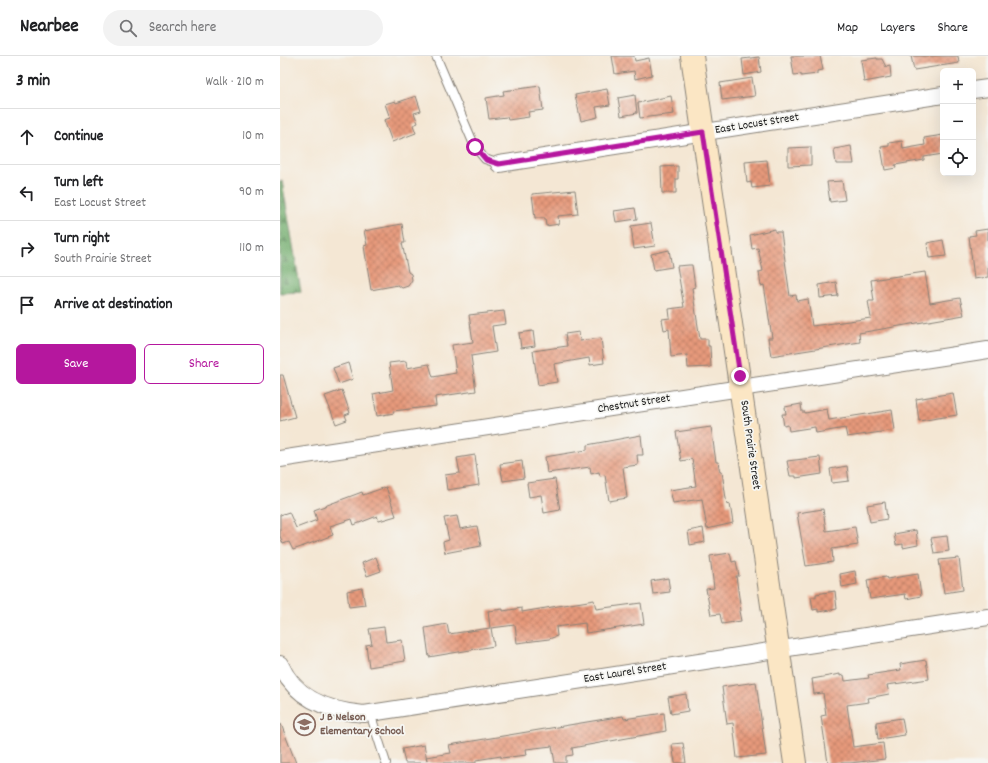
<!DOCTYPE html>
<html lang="en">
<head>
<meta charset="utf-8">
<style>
	body { margin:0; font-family:Dekko,sans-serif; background:#f2f2f2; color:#202124 }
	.controls { position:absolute; right:12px; top:12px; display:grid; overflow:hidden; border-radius:6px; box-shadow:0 4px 16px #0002 }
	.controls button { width:36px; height:36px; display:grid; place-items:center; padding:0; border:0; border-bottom:1px solid #e0e0e0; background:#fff; color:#202124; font:20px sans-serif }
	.stop { position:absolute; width:12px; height:12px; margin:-9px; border:3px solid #b5179e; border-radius:50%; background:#fff }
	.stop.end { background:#b5179e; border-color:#fff; box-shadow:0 1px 4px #0008 }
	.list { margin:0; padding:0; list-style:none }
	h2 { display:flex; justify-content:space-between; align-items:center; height:52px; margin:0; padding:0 16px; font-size:17px }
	h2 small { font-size:13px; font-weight:400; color:#757577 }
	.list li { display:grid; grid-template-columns:26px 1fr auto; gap:12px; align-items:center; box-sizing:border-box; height:56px; padding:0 16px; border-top:1px solid #e0e0e0 }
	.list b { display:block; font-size:15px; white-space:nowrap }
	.list p { margin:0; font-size:13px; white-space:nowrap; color:#757577 }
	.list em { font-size:13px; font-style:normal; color:#757577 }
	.actions { display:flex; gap:8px; padding:12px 16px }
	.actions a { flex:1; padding:9px 0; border:1px solid #b5179e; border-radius:6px; text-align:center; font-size:14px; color:#b5179e }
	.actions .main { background:#b5179e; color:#fff }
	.icon { flex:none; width:22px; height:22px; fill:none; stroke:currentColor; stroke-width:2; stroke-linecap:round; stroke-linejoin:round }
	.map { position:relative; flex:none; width:708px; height:707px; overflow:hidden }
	header { display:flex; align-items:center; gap:24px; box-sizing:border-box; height:56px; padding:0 20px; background:#fff; border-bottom:1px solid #e0e0e0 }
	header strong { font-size:19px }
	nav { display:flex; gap:22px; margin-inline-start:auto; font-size:14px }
	.search { width:280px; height:36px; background:#f2f2f2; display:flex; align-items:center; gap:10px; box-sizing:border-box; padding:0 14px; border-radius:22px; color:#757577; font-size:15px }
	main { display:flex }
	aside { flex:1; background:#fff }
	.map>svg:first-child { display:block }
	.forest { fill:url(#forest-firs); stroke:#466444 }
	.building { fill:url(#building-cross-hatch) }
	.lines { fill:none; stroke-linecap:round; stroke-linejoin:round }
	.lane-casing { stroke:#888278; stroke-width:10 }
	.street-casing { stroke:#888278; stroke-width:18 }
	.secondary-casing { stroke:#888278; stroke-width:24 }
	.lane { stroke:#fff; stroke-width:8 }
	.street { stroke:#fff; stroke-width:16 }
	.secondary { stroke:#fbe6c4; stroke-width:22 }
	.route { stroke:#b5179e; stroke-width:5 }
	.labels { text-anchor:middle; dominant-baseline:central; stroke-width:3.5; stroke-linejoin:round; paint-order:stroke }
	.street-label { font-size:12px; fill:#1c1c1c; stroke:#f6f6f2 }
	.education-label { font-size:12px; font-weight:bold; fill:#785e54; stroke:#f6f6f2; text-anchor:start }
</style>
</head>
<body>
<header>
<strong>Nearbee</strong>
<div class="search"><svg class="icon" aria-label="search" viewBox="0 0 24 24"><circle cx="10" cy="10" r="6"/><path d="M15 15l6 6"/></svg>Search here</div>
<nav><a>Map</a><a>Layers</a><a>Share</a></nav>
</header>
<main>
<aside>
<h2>3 min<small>Walk · 210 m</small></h2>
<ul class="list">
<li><svg class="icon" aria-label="ahead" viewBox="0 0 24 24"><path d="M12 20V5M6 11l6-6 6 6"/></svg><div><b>Continue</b></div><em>10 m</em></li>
<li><svg class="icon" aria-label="left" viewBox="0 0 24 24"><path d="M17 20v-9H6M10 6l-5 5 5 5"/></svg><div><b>Turn left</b><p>East Locust Street</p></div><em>90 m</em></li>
<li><svg class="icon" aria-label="right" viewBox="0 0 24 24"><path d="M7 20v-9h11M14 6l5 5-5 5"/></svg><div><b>Turn right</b><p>South Prairie Street</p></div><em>110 m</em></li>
<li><svg class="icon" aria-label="arrive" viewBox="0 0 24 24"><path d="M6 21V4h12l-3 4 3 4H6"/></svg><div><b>Arrive at destination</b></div></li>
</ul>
<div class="actions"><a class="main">Save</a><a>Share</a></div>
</aside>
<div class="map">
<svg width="708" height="707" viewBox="0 0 708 707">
	<defs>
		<pattern id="forest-firs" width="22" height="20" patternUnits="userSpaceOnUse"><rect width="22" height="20" fill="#71ac6c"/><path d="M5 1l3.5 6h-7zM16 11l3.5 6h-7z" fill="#5c8b58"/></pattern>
		<pattern id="building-cross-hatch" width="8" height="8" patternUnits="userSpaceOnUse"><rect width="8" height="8" fill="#e79a7b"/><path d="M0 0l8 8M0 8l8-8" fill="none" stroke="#ba7d64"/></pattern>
	</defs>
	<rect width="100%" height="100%" fill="#f6f6f2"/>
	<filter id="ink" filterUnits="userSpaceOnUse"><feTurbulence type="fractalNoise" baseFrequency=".025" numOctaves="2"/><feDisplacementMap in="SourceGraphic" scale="8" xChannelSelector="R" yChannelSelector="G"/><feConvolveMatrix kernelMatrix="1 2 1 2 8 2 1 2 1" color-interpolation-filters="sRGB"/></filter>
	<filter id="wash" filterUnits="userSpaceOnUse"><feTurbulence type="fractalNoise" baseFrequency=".012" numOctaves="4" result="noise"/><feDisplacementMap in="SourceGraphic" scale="16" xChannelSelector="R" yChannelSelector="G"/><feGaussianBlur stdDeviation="0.9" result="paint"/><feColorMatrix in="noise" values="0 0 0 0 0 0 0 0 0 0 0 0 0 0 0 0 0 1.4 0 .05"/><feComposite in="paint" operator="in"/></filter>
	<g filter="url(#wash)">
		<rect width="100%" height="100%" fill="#f4e7d4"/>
		<path class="forest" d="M2 125 21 236 0 237V126Z"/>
		<g id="blocks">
			<path class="building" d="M332 0H354L355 5 369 2 372 19 355 23 354 15 335 18Z
				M511 0H540L543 14 537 15V18L521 20V18L514 19Z
				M631 0H678L679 7 634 14Z
				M479 1 481 16 464 19 462 3Z
				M597 2V3H602L606 11 610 10 611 21 584 26 581 4Z
				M472 22 475 40 442 44 440 27Z
				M260 30 263 54 248 56 249 61 228 64 227 61 209 63 206 42 224 39 223 35Z
				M327 33 330 49 316 51 318 61 301 65 295 39Z
				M355 39 357 57 341 60 338 42Z
				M136 40 141 55 134 57 138 67 133 69 136 77 112 86 104 64 110 62 105 48 115 45 116 47Z
				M391 40 394 58 360 62 358 47Z
				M663 79V98L644 101V104L615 109 616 112 605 114 601 91 609 90V87L622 85 623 93 645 89 644 82Z
				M571 90 574 108H556L554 93Z
				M531 91V109L508 110V92Z
				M487 104 490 130 472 132 471 126 467 127 465 106Z
				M398 110V123H396V137H382L381 111Z
				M562 125 565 144 550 146 547 126Z
				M295 134 298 158 278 160 279 168 266 170 265 162H255L252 138Z
				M355 152 357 163 336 166 334 155Z
				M371 167 375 190 354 193 351 170Z
				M122 168 125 187H122L128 216 131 218 132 224 128 230 122 232 118 229 91 234 84 190 87 189 84 175Z
				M495 173V176H501L510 240 516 239 517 245 528 243 532 270 591 262 588 245H594L591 224 645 216 650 247 680 242 684 259 579 277 580 286 491 300 488 282H492L484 229 481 230 479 216 483 215 478 192 472 193 470 179Z
				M708 173V221L694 223 689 180 696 179 695 175Z
				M663 184 666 200 649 202 647 187Z
				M389 194 392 211 374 214 371 198Z
				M409 209H412L415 231 412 232 420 283H428V290H430L431 311 408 312 407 299 391 301 389 273 384 274 382 263 390 262 389 253 404 251 397 210Z
				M556 226 558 240 540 242 539 229Z
				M224 255 226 268 212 270 216 296 191 300 196 335 155 341 156 350 113 355 114 357 97 360 93 338 113 334 109 307 126 305 127 312 149 308 153 321 176 317 172 289 193 286 189 259Z
				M253 275 255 290 241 292 239 277Z
				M299 276 300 285 321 282 324 307 310 309 309 302 274 308 277 326 258 329 253 295 287 290 285 278Z
				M68 307 73 323 59 328 53 312Z
				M0 319H3L15 361 0 365Z
				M62 334 70 357 65 359 67 364 56 368 45 340Z
				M673 337 677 359 639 365 636 343Z
				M521 348 522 356H525V357L547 353 549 364 612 354 615 374 567 381 565 372 536 377 535 371 509 375 508 369 504 370 502 358H506L505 351Z
				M431 371 436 406H438L440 416H442L447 449 450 448 453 467 427 473 422 443 393 447 390 434 416 430 412 403 401 405 396 376Z
				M361 379 363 399H357L358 409 343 411 347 442 329 445 325 419 320 420 319 416 311 418 310 411 267 417 265 401 307 394V389Z
				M195 399 199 429 167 434 165 419 180 417 177 402Z
				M540 401 542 418 516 422V420H510L507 405Z
				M242 405 244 422 223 425 220 408Z
				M567 410 569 425 552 427 550 413Z
				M275 423 280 454 264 457 261 439 249 441 247 427Z
				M106 431 116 460 99 465 97 460 74 469 72 463 50 470 53 479 13 494 9 486 3 488 0 480V459L9 456 16 472 37 464 34 454 82 436 83 439Z
				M605 446 607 463 590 466 587 449Z
				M543 453 546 475 575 471 578 489 552 493 553 506 526 510 517 457Z
				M177 460 180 473 197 470 201 490 165 497 163 486 169 484 164 462Z
				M423 472 425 486 410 489 408 475Z
				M636 474 638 489 623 492V488L616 489 614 478Z
				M667 480 669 495 654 497 651 482Z
				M450 497 452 506 456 505 459 520H456L461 555H459L461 565 442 568 440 558 431 559 426 533 434 532 430 500Z
				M96 501 101 515 87 520 82 507Z
				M679 502 683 534 664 537 659 504Z
				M575 515 577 528 562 531 560 518Z
				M638 518 641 540 626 543 625 538 590 543 587 524 606 521 607 523Z
				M388 522 390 536 373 538 371 525Z
				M82 532 85 549 69 551 67 535Z
				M555 535 557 553 538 556V553L533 554 531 541H536V538Z
				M314 544 316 553 361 547 364 568 306 577 305 567 276 571 277 580 269 583 237 587 235 569 211 572 214 590 149 601 145 572 167 568 169 578 210 572 208 555 223 553V555L242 552V556Z
				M104 571 106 586 122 584 125 605 89 611 86 589 92 588 89 573Z
				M646 604 649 623 607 629 609 638 588 642 589 646 567 649 573 691 603 687 605 703 570 707H548L541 660 546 659 543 637 534 638 532 623 560 618V620L564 619 565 625 589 622 588 619 621 614 620 608Z
				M476 626 486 699 457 702 453 667 447 668 442 631Z
				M406 638 408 655 391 658 388 641Z
				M384 657 386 675 292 692 293 699 286 700V707H275L272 690 246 693 247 699 221 702V700L196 704V707H125L122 693 144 689 147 704 146 701 171 697 169 689 343 660 344 663Z
				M622 662 625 679 598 683 596 666Z
				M0 668H1L16 707H0Z
				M403 687 406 707H395L392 688Z"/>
		</g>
	</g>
	<g filter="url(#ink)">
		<use href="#blocks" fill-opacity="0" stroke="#888278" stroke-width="1"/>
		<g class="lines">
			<defs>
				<path id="lane" d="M156 0 195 91 205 103 219 108
					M90 657 106 707"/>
				<path id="street" d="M693 34 708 32
					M219 108 663 39
					M0 403 708 294
					M0 608C15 643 48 655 84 658L708 561"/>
				<path id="secondary" d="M412 0 515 707"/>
			</defs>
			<use href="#lane" class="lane-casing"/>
			<use href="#street" class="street-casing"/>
			<use href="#secondary" class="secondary-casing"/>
			<use href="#lane" class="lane"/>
			<use href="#street" class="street"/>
			<use href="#secondary" class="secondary"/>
		</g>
	</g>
	<g class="lines" filter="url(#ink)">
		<path class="route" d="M195 91 206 104 219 108 423 76 460 320"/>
	</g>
	<defs>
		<symbol id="school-ring" viewBox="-11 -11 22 22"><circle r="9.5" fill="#f6f6f2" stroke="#8d6e63" stroke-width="1.5"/><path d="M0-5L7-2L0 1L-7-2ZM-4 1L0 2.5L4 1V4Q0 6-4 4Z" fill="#8d6e63"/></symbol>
	</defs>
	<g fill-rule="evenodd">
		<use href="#school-ring" x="12" y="656" width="25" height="25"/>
	</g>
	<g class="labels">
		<g class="street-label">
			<text transform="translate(477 68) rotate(-9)">East Locust Street</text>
			<text transform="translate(354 348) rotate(-9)">Chestnut Street</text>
			<text transform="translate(470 389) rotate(82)">South Prairie Street</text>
			<text transform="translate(345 617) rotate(-9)">East Laurel Street</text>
		</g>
		<g class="education-label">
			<text x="40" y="661">J B Nelson<tspan x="40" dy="14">Elementary School</tspan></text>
		</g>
	</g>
</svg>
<div class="controls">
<button>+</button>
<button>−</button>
<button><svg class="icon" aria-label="locate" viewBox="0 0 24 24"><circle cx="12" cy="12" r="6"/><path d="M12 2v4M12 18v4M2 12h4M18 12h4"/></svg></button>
</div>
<div class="stop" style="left:195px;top:91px"></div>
<div class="stop end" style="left:460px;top:320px"></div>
</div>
</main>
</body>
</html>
